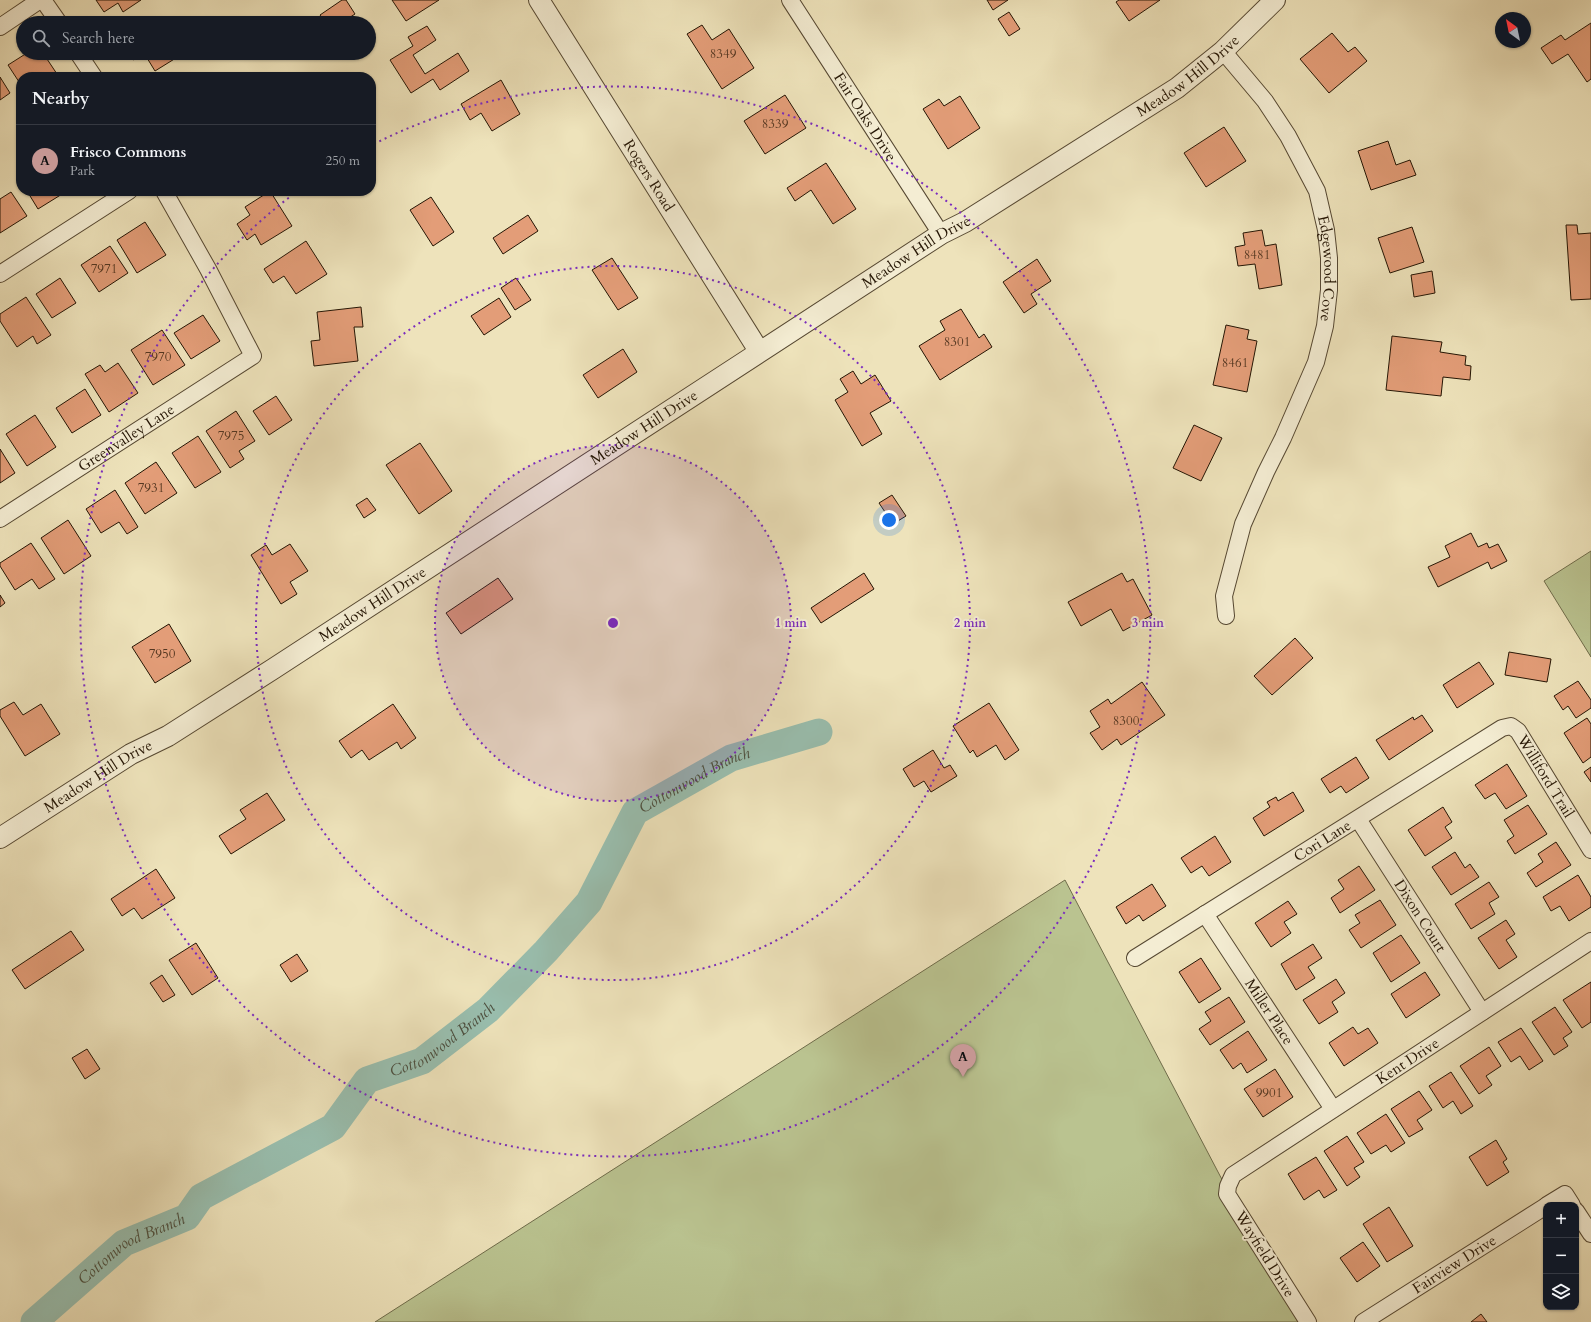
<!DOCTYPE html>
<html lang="en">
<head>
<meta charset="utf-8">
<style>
	body { margin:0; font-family:Cardo,serif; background:#242831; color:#f1f3f6 }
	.controls { position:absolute; right:12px; bottom:12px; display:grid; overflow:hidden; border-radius:8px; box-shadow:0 1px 3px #0004 }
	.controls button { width:36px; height:36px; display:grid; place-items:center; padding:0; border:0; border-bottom:1px solid #363941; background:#171b24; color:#f1f3f6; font:20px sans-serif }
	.compass { position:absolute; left:1495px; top:12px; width:36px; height:36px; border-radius:50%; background:#171b24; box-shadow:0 1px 3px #0004; rotate:327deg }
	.you { position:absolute; left:889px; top:520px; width:14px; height:14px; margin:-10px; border:3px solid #fff; border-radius:50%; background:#1a73e8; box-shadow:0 0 0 6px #1a73e833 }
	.badge { display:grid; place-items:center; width:26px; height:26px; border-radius:50%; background:#c59692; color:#111; font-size:13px; font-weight:700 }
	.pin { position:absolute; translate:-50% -33px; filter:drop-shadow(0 1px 2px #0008) }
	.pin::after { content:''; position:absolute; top:21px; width:14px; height:12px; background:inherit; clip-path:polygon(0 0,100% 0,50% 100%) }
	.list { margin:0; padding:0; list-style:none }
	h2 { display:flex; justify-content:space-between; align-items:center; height:52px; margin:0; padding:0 16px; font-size:17px }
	h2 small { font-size:13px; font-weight:400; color:#9ea1a6 }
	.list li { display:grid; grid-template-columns:26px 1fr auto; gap:12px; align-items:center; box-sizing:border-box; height:72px; padding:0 16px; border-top:1px solid #363941 }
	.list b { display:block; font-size:15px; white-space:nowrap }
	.list p { margin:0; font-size:13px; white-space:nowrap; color:#9ea1a6 }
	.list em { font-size:13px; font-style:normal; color:#9ea1a6 }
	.icon { flex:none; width:22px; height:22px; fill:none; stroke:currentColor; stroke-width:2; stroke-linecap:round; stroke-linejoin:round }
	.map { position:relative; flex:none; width:1591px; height:1322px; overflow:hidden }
	.search { position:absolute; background:#171b24; box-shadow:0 1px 3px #0004; left:16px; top:16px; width:360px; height:44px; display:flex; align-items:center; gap:10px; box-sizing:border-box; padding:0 14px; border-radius:22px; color:#9ea1a6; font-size:15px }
	.panel { position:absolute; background:#171b24; box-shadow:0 1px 3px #0004; left:16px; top:72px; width:360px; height:124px; border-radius:16px }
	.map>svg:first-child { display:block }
	.green { fill:#bac390; stroke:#6f6c4a }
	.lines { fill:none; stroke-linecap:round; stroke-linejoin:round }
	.river { stroke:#99beae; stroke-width:27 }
	.building { fill:#e39d78; stroke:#241504 }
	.minor-casing { stroke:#564832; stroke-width:18 }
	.tertiary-casing { stroke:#564832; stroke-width:22 }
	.minor { stroke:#f4edd3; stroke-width:16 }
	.tertiary { stroke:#f4edd3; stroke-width:20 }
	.ring { fill:none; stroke:#7b2cbf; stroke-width:2; stroke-dasharray:2 4 }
	.labels { text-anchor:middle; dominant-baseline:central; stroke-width:4; stroke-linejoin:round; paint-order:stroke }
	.number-label { font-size:13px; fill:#543721 }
	.street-label { font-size:15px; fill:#241504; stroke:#f4edd3 }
	.water-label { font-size:16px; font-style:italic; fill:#4d5040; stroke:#f4edd3 }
	.centre { fill:#7b2cbf; stroke:#f4edd3; stroke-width:2 }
	.ring-label { font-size:12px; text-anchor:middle; font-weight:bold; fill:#7b2cbf; stroke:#f4edd3; stroke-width:4; stroke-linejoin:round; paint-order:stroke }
</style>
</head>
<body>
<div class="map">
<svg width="1591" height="1322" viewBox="0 0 1591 1322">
	<rect width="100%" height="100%" fill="#eee3bb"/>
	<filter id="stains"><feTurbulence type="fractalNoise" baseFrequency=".005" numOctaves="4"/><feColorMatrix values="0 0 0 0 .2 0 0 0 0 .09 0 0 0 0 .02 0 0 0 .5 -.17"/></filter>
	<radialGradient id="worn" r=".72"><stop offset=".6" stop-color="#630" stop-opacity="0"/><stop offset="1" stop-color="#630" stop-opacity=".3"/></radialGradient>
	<path class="green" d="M1591 551V657L1544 581Z
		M1065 880 1271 1273 1298 1322H375Z"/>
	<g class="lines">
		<path class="river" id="s1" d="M34 1322 124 1243 187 1217 201 1197 333 1127 367 1080 422 1061 488 1010 546 951 589 902 635 812 731 758 819 732"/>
	</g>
	<path class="building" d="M96 0H141L123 12 118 3 104 12Z
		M342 0H346L355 14 341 23H326L320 15Z
		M392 0H439L406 21Z
		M987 0H1008L993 10Z
		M1119 0H1160L1129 21 1116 2Z
		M1009 12 1020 29 1009 36 998 19Z
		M169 18 172 23H160Z
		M1591 23V79L1587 82 1568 54 1552 64 1541 48 1561 35 1565 40Z
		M702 25 712 40 729 29 754 68 722 89 687 34Z
		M427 26 436 40 413 55 425 74 458 53 469 71 440 90 433 79 411 93 390 60 413 46 408 37Z
		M1332 33 1348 52 1355 47 1367 61 1329 93 1300 59Z
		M27 53H43L59 77H21V85L8 65Z
		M129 53H184L155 71 144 53 133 60Z
		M0 77 10 93 0 100Z
		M501 80 520 114 492 131 481 113 470 120 461 104Z
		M785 95 806 128 765 154 744 121Z
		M960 96 980 128 948 149 923 109 939 99 944 106Z
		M1224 127 1246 161 1206 187 1184 153Z
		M1388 141 1396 165 1410 160 1416 175 1371 190 1358 151Z
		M826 163 856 209 833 224 811 190 795 201 787 188Z
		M27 191H67L38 209Z
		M270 191 292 226 261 245 255 234 247 240 237 224 250 215 245 207Z
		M11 192 27 216 0 233V199Z
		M431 197 454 232 433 246 410 210Z
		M528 215 538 231 503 254 493 238Z
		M145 222 166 255 137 273 117 240Z
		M1566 225H1577L1578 234 1591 233V299L1571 300Z
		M1412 227 1424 262 1390 273 1378 238Z
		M1262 230 1265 246 1276 244 1282 285 1259 289 1255 264 1238 266 1235 247 1245 245 1243 233Z
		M306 241 327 274 296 294 284 276 273 283 264 269Z
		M110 246 128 273 99 292 81 265Z
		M612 258 638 298 618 310 592 270Z
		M1037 259 1051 281 1031 294 1037 304 1024 313 1003 282Z
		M1432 271 1435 293 1414 297 1411 275Z
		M60 278 76 303 52 318 36 294Z
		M516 278 531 300 515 310 501 288Z
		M26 297 51 335 37 344 33 336 17 347 0 321V314Z
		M499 298 511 317 484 335 471 316Z
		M361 307 363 327H354L358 361 314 366 311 341 320 340 317 312Z
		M961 309 979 338 984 334 992 347 940 380 919 346 945 330 940 321Z
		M203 315 220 341 191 359 174 333Z
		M1226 325 1249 330 1247 339 1257 341 1247 392 1213 385Z
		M162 330 185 365 153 385 131 350Z
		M1392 336 1442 342 1440 352 1466 356 1465 365 1471 366 1470 380 1443 377 1441 396 1386 390Z
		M623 349 637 372 598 398 583 375Z
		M118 363 138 393 109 412 85 374 100 365 105 372Z
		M853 371 861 384 875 375 891 401 870 413 882 434 862 446 835 400 848 392 840 379Z
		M85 389 101 415 72 433 56 408Z
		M276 396 292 420 269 435 253 411Z
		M236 411 255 441 239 451 244 459 230 468 206 431Z
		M35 415 56 447 27 466 6 434Z
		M1194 425 1222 438 1201 481 1173 468Z
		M198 436 221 472 195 488 172 453Z
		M420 443 452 491 419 514 386 465Z
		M0 449 15 473 0 483Z
		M156 462 177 493 145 514 125 483Z
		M115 490 138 527 127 534 119 522 101 533 86 509Z
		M892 495 906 516 893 524 879 503Z
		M367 498 376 510 364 518 356 505Z
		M68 520 91 556 64 574 41 538Z
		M1471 533 1478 547 1487 543 1489 548 1498 544 1507 561 1491 569 1488 562 1438 587 1428 567 1450 557 1445 546Z
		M31 543 55 579 39 589 32 579 15 590 0 566V563Z
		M290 544 308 571 290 582 297 594 281 604 251 555 266 545 272 555Z
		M864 573 874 589 821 623 811 608Z
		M1122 573 1127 582 1133 579 1152 615 1123 631 1111 609 1081 626 1068 602Z
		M498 578 513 599 461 634 446 613Z
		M0 595 5 603 0 607Z
		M169 624 191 661 155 683 132 647Z
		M1295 638 1313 658 1272 695 1254 676Z
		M1509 652 1551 659 1547 682 1505 675Z
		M1479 662 1494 684 1457 708 1443 685Z
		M1578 681 1591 700V708L1576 718 1568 706 1563 710 1554 696Z
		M1142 682 1165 715 1121 745 1117 739 1102 750 1090 733 1100 727 1090 711 1108 699 1111 704Z
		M14 702 23 715 41 704 60 734 25 756 0 716V710Z
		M989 703 1019 750 1005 760 996 745 977 757 973 750 970 753 953 726Z
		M393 704 416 738 401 749 397 742 369 760 362 750 351 758 339 741Z
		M1422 715 1433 731 1389 760 1376 740 1413 717 1414 720Z
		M1587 718 1591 724V757L1583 763 1564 733Z
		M933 750 944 768 950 765 957 776 931 792 924 781 914 787 903 769Z
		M1356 757 1369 778 1346 793 1341 786 1330 793 1321 779Z
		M1507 764 1527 796 1506 809 1495 793 1485 799 1475 785Z
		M1591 767V782L1584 772Z
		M1293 792 1304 811 1264 836 1253 818 1270 807 1267 802 1276 797 1278 801Z
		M267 793 285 820 231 854 219 836 246 819 240 810Z
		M1528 805 1547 834 1515 854 1507 841 1514 836 1504 820Z
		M1443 807 1452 822 1445 827 1452 838 1425 856 1408 830Z
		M1215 836 1231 862 1209 876 1202 866 1191 873 1181 858Z
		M1556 842 1571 865 1536 887 1527 873 1543 862 1538 854Z
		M1455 852 1465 868 1470 864 1479 877 1451 895 1432 867Z
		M1359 866 1375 890 1340 913 1331 898 1344 889 1338 880Z
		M156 869 175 898 142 919 134 908 122 916 111 899Z
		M1578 875 1591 897V907L1569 921 1560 906 1551 911 1543 897Z
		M1489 882 1499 897 1489 903 1495 914 1471 929 1455 904Z
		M1152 884 1166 906 1143 921 1139 915 1126 924 1116 907Z
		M1380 900 1396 925 1361 948 1349 930 1360 923 1355 915Z
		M1288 901 1297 914 1284 922 1291 933 1271 947 1255 923Z
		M1506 920 1515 934 1506 940 1517 957 1499 969 1478 938Z
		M71 931 84 950 25 989 12 970Z
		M1401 935 1420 963 1391 982 1373 953Z
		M196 943 218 978 192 995 169 960Z
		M1313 944 1322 958 1308 967 1315 978 1296 990 1281 964Z
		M297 954 308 971 291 982 280 965Z
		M1201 958 1221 989 1199 1003 1179 972Z
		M1425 972 1440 995 1406 1018 1391 994Z
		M162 975 175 995 163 1002 150 983Z
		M1336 979 1345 993 1332 1002 1338 1012 1319 1024 1303 1000Z
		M1591 982V1022L1582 1028 1563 1000Z
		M1229 997 1245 1022 1210 1045 1199 1029 1211 1021 1205 1012Z
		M1555 1007 1572 1032 1563 1038 1568 1046 1554 1055 1532 1022Z
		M1353 1027 1358 1034 1368 1028 1378 1043 1344 1066 1329 1043Z
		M1521 1028 1543 1061 1529 1070 1520 1056 1511 1062 1498 1042Z
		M1248 1031 1267 1060 1247 1073 1241 1063 1233 1069 1220 1050Z
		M1489 1047 1501 1066 1486 1076 1492 1085 1479 1094 1460 1066Z
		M87 1049 100 1069 85 1079 72 1058Z
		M1275 1069 1293 1097 1263 1117 1244 1089Z
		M1451 1072 1473 1106 1461 1114 1453 1101 1443 1108 1429 1086Z
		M1419 1091 1432 1110 1417 1120 1423 1129 1409 1137 1391 1109Z
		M1386 1114 1405 1143 1391 1152 1386 1145 1371 1154 1357 1133Z
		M1347 1136 1364 1162 1354 1168 1360 1177 1347 1186 1324 1151Z
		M1496 1140 1507 1159 1503 1162 1509 1172 1487 1186 1469 1157Z
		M1316 1157 1337 1190 1324 1198 1319 1190 1304 1200 1288 1174Z
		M1389 1207 1413 1246 1387 1262 1363 1224Z
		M1363 1242 1380 1266 1357 1282 1340 1258Z
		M1481 1314 1487 1322H1471Z"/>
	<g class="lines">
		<defs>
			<g id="minor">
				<path d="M43 0 59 23"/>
				<path id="s2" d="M790 0 941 234"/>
				<path d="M0 27 40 0"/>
				<path id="s3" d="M1223 51 1265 101 1288 136 1317 191 1326 230 1329 258V290L1325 326 1316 362 1283 438 1266 472 1243 524 1224 596 1226 616"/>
				<path d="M78 53 94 77"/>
				<path d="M0 274 129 191"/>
				<path id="s4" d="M0 519 253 356 208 269 164 191"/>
				<path id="s5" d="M1358 819 1482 1012"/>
				<path id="s6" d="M1205 914 1333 1109"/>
				<path id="s7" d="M1135 958 1502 728 1511 726 1518 731 1591 850"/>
				<path d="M1547 1205 1565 1194 1572 1205"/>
				<path d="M1576 1211 1591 1234"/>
				<path id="s8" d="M1308 1322 1227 1194 1228 1186 1233 1175 1591 941"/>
				<path id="s9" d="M1363 1322 1546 1206"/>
			</g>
			<g id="tertiary">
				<path id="s10" d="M539 0 759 351"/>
				<path id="s11" d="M0 838 131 754 168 736 273 669 941 234 965 222 1177 88 1223 51 1275 0"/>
			</g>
		</defs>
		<use href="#minor" class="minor-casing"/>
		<use href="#tertiary" class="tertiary-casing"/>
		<use href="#minor" class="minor"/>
		<use href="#tertiary" class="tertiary"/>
	</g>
	<circle cx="613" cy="623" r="178" fill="#7b2cbf" fill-opacity=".12"/>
	<g class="ring">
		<circle cx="613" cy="623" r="178"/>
		<circle cx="613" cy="623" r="357"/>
		<path d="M374 144A535 535 0 1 1 295 193"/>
	</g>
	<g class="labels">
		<g class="number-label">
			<text x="723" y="54">8349</text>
			<text x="775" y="124">8339</text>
			<text x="1257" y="255">8481</text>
			<text x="104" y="269">7971</text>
			<text x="957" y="342">8301</text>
			<text x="158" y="357">7970</text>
			<text x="1235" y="363">8461</text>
			<text x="231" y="436">7975</text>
			<text x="151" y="488">7931</text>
			<text x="162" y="654">7950</text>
			<text x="1126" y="721">8300</text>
			<text x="1269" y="1093">9901</text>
		</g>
		<g class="street-label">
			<text stroke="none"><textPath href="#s11" startOffset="1412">Meadow Hill Drive</textPath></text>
			<text stroke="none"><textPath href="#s2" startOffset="139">Fair Oaks Drive</textPath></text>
			<text stroke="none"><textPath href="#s10" startOffset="207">Rogers Road</textPath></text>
			<text stroke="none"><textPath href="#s11" startOffset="1088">Meadow Hill Drive</textPath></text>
			<text stroke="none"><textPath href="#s3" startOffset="248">Edgewood Cove</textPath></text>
			<text stroke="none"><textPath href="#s11" startOffset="764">Meadow Hill Drive</textPath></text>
			<text stroke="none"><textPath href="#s4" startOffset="150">Greenvalley Lane</textPath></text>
			<text stroke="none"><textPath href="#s11" startOffset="440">Meadow Hill Drive</textPath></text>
			<text stroke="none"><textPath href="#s11" startOffset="116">Meadow Hill Drive</textPath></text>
			<text stroke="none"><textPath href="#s7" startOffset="504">Williford Trail</textPath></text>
			<text stroke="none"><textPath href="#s7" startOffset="221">Cori Lane</textPath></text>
			<text stroke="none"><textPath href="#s5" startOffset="115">Dixon Court</textPath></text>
			<text stroke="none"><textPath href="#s6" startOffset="117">Miller Place</textPath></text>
			<text stroke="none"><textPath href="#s8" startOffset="380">Kent Drive</textPath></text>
			<text transform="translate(1265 1254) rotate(58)">Wayfield Drive</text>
			<text stroke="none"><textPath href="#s9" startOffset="108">Fairview Drive</textPath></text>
		</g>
		<g class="water-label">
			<text stroke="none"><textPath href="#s1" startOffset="878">Cottonwood Branch</textPath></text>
			<text stroke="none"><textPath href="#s1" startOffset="506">Cottonwood Branch</textPath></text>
			<text stroke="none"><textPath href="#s1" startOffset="123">Cottonwood Branch</textPath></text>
		</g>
	</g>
	<circle cx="613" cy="623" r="6" class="centre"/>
	<g class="ring-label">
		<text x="791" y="627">1 min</text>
		<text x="970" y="627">2 min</text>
		<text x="1148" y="627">3 min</text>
	</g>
	<rect width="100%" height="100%" filter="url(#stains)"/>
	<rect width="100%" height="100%" fill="url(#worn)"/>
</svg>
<div class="controls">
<button>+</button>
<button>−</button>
<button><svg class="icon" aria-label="layers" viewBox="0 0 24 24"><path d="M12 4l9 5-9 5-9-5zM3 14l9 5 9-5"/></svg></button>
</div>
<svg class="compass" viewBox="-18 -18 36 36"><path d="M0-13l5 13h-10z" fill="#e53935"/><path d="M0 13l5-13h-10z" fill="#9ea1a6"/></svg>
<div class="you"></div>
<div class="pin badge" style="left:963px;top:1077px">A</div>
<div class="search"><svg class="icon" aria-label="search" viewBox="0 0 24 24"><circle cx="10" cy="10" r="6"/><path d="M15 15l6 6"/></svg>Search here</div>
<section class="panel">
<h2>Nearby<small></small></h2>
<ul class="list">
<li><span class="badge">A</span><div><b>Frisco Commons</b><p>Park</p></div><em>250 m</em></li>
</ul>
</section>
</div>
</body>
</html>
